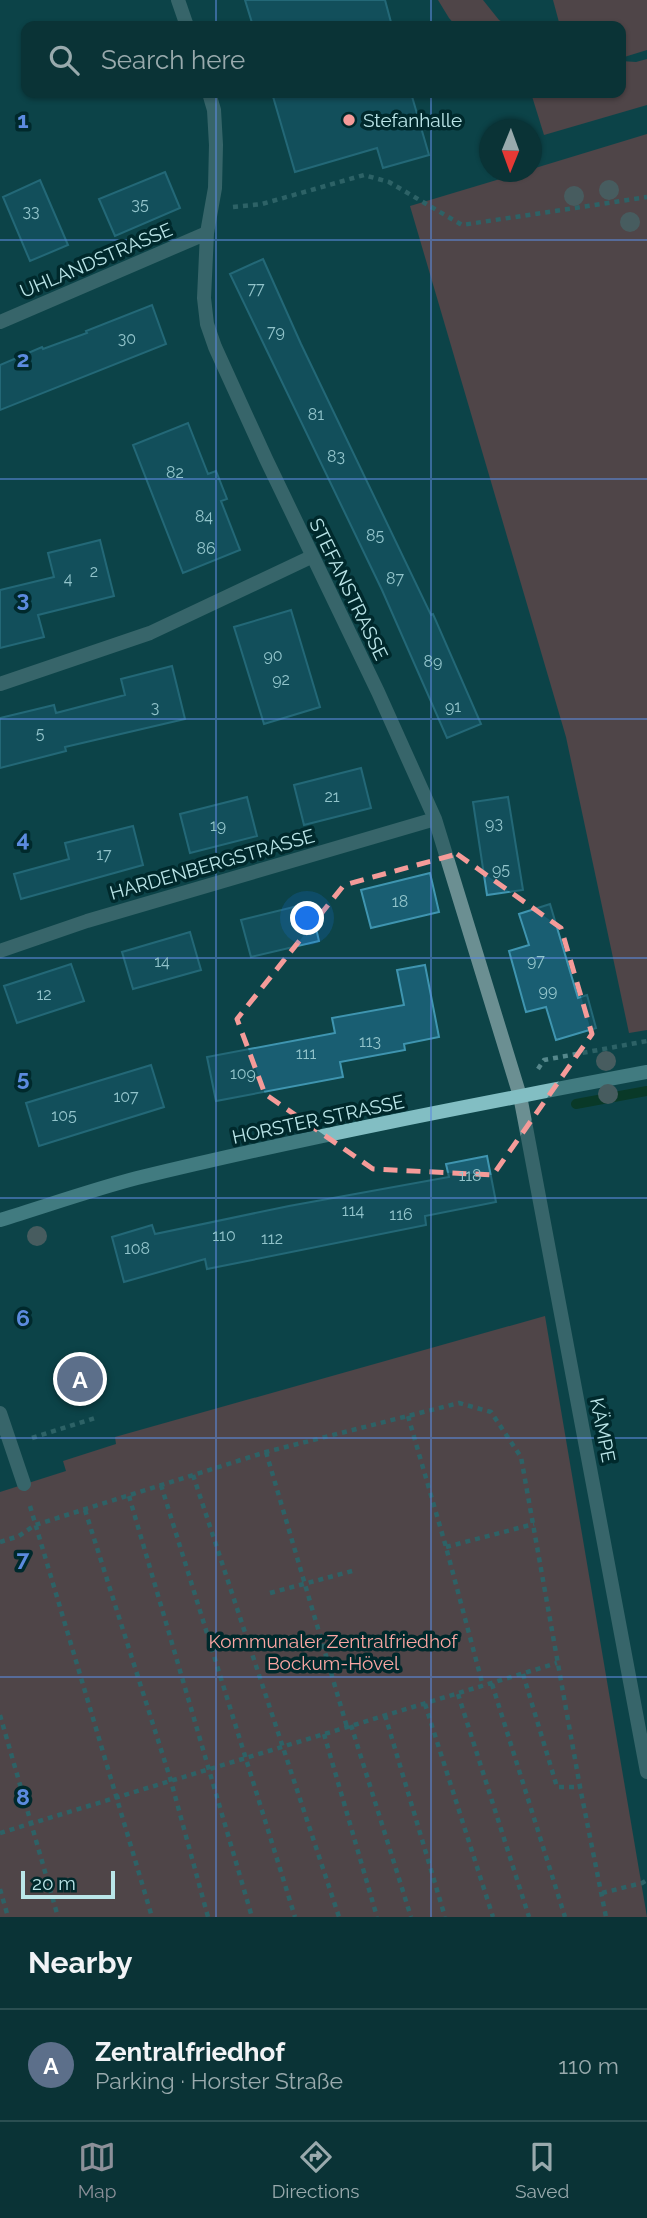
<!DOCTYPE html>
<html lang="en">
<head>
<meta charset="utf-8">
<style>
	body { margin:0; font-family:Raleway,sans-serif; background:#133b3e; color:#f1f3f6 }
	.compass { position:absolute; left:479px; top:119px; width:63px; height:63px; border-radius:50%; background:#0a3336; box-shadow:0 2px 5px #0004; rotate:181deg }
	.scale { position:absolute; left:21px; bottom:18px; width:94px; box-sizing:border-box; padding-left:7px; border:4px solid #bbe6e9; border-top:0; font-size:19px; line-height:24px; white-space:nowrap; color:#bbe6e9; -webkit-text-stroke:5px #00292c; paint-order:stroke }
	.you { position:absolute; left:308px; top:919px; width:24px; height:24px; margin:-18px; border:5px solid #fff; border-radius:50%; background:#1a73e8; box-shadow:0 0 0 10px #1a73e833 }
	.badge { display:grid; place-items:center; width:46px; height:46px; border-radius:50%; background:#8c9099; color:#fff; font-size:23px; font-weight:700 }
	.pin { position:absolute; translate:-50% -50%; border:4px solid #fff; box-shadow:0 2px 7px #0006 }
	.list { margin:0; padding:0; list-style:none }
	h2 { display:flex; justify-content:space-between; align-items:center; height:91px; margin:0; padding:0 28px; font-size:30px }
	h2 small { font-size:23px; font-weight:400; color:#99aaad }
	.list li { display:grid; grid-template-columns:46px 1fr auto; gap:21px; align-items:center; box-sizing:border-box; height:112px; padding:0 28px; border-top:2px solid #2a4e51 }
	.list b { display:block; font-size:26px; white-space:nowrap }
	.list p { margin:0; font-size:23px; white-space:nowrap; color:#99aaad }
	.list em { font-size:23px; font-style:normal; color:#99aaad }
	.icon { flex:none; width:38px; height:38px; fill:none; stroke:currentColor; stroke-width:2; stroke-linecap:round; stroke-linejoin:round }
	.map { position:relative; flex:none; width:647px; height:1917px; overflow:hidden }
	.search { position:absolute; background:#0a3336; box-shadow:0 2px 5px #0004; left:21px; right:21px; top:21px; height:77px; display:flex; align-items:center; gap:18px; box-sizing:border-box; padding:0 24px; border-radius:14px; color:#99aaad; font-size:26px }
	.sheet { height:203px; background:#0a3336 }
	nav { display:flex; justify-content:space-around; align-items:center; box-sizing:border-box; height:98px; border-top:2px solid #2a4e51; background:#0a3336; font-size:19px; color:#99aaad }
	nav a { display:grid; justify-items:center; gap:4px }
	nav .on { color:#8c9099 }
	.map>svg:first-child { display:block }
	.green { fill:#9f4747 }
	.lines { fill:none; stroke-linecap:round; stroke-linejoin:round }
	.stream { stroke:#052d02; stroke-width:10 }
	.building { fill:#195e72; stroke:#3f95b0; stroke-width:2 }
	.path { stroke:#55878b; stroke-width:4.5; stroke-dasharray:5 5; stroke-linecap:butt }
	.lane { stroke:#6b8f92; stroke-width:14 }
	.street { stroke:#6b8f92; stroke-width:14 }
	.secondary { stroke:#82bec3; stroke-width:14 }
	.tree { fill:#8f7a7a }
	.marked { fill:none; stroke:#f59b99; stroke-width:5; stroke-dasharray:14 9; stroke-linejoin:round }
	.grid { fill:none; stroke:#5c8bdf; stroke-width:2; stroke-opacity:0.55 }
	.poi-dot { fill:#f59b99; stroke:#00292c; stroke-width:2.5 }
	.labels { text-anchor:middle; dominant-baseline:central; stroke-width:7; stroke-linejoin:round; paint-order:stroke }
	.number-label { font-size:16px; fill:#92c4cb }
	.poi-label { font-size:19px; fill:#bbe6e9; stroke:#00292c; text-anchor:start }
	.street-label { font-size:19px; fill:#bbe6e9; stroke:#00292c }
	.park-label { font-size:19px; fill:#faa6a3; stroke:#00292c }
	.grid-label { font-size:23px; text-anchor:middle; font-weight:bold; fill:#5c8bdf; stroke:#00292c; stroke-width:7; stroke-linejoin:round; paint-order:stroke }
</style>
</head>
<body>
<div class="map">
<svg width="647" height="1917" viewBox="0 0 647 1917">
	<rect width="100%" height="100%" fill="#0d4448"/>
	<path class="green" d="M438 0H483L499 20 509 26H456L449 18Z
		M553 0H647V50L621 58V26H560Z
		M647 59V105L544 135 531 93H621V61L636 62Z
		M647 134V1030L629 1033 566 737 410 206 523 172H532V169Z
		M545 1316 647 1917H0V1492L66 1471 63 1461 116 1444 115 1437Z"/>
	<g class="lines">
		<path class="stream" d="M576 1104 647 1091"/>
	</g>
	<path class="building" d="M245 0H385L392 26H253Z
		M272 93H411L429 155 383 168 377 148 295 172Z
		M165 172 180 208 115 236 99 199Z
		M40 180 68 245 30 261 3 197Z
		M263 259 301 344 431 615 433 614 481 724 447 738 382 590 230 274Z
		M152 305 166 344 0 410V365L42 347 43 349 87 333 86 331Z
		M188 423 208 474 216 471 227 499 221 501 240 550 183 573 133 445Z
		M100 540 114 596 38 615 44 637 0 648V590L54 577 48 553Z
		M291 610 320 707 264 724 234 627Z
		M172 666 185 719 65 747 66 751 0 768V718L54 705 56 713 125 695 121 679Z
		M361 768 371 808 304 825 294 785Z
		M247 797 257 836 190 853 180 814Z
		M508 797 523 890 487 895 473 802Z
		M133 826 143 865 21 899 14 874 69 859 65 843Z
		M430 873 439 912 371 928 361 890Z
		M310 903 319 941 251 957 241 920Z
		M550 904 578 998 587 995 596 1028 556 1040 546 1007 526 1012 509 951 529 945 519 914Z
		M190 932 201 970 133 989 122 952Z
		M71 964 84 1001 17 1023 4 986Z
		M425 965 439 1037 404 1044 405 1050 340 1062 343 1077 216 1101 207 1057 335 1033 332 1018 404 1005 397 970Z
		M151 1065 164 1107 39 1146 26 1103Z
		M487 1156 496 1202 425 1216 426 1225 207 1269 205 1259 124 1282 112 1237 152 1225 155 1234 289 1206 449 1177 446 1164Z"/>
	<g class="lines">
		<path class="path" d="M233 207 262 204 364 175 389 182 462 225 647 197
			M538 1069 544 1060 647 1041
			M408 1416 446 1547 483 1686
			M32 1438 95 1418
			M266 1452 347 1727
			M193 1475 339 1917
			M161 1485 295 1917
			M129 1496 252 1917
			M30 1506 152 1917
			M85 1510 171 1781 208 1917
			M0 1542 19 1536 35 1525 266 1452 459 1403 491 1412 521 1457 580 1787 606 1917
			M446 1547 534 1524
			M270 1593 356 1570
			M523 1674 557 1787H580
			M492 1684 565 1917
			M458 1694 529 1917
			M425 1704 493 1917
			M0 1715 58 1917
			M385 1715 445 1917
			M351 1725 411 1917
			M324 1734 377 1917
			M0 1833 557 1663
			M0 1889 8 1917
			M602 1893 642 1883 647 1880"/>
		<path class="lane" d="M0 1413 24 1484"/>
		<path class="street" d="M178 0 187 26
			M209 93 214 110 216 145 215 188 207 233 204 298 207 324 215 347 266 459 378 692 435 819 520 1096 525 1122 647 1772
			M0 322 207 233
			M0 684 150 633 311 557
			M0 951 87 921 435 819"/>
		<path class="secondary" d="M0 1220C46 1206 91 1190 137 1178 306 1137 477 1104 647 1072"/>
	</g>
	<g class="tree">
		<circle cx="609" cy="190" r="10"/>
		<circle cx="574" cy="196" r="10"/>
		<circle cx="630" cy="222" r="10"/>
		<circle cx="606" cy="1061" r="10"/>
		<circle cx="608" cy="1094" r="10"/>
		<circle cx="37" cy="1236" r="10"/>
	</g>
	<path d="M0 0H647V1917H0ZM457 854 561 928 592 1034 493 1175 373 1169 265 1094 237 1019 344 885Z" fill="#0d4448" fill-opacity=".55" fill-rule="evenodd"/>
	<path class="marked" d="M457 854 561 928 592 1034 493 1175 373 1169 265 1094 237 1019 344 885Z"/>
	<path class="grid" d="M216 0V26M431 0V26M216 93V1917M431 93V1917M0 240H647M0 479H647M0 719H647M0 958H647M0 1198H647M0 1438H647M0 1677H647"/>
	<circle class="poi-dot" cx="349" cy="120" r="7"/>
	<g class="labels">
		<g class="number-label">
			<text x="140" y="204">35</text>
			<text x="31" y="211">33</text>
			<text x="256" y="288">77</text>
			<text x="276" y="331">79</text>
			<text x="127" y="338">30</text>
			<text x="316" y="414">81</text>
			<text x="336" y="456">83</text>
			<text x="175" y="472">82</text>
			<text x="204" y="516">84</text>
			<text x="375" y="535">85</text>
			<text x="206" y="548">86</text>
			<text x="94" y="571">2</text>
			<text x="68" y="578">4</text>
			<text x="395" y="578">87</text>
			<text x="273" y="655">90</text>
			<text x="433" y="661">89</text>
			<text x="281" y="679">92</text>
			<text x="453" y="706">91</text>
			<text x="155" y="707">3</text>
			<text x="40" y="733">5</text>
			<text x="332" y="796">21</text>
			<text x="494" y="823">93</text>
			<text x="218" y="825">19</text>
			<text x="104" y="854">17</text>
			<text x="501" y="869">95</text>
			<text x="400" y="901">18</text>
			<text x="536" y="960">97</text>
			<text x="162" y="961">14</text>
			<text x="548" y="990">99</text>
			<text x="44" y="994">12</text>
			<text x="370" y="1041">113</text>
			<text x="306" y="1053">111</text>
			<text x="243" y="1073">109</text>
			<text x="126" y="1096">107</text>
			<text x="64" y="1115">105</text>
			<text x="470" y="1175">118</text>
			<text x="353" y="1210">114</text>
			<text x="401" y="1214">116</text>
			<text x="224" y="1235">110</text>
			<text x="272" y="1238">112</text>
			<text x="137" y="1248">108</text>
		</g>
		<g class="poi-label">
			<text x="363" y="120">Stefanhalle</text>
		</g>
		<g class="street-label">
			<text transform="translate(96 260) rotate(-23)">UHLANDSTRASSE</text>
			<text transform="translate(349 589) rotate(64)">STEFANSTRASSE</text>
			<text transform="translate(212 864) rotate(-16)">HARDENBERGSTRASSE</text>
			<text transform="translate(318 1119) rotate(-12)">HORSTER STRASSE</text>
			<text transform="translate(603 1430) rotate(79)">KÄMPE</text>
		</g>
		<g class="park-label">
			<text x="333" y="1641">Kommunaler Zentralfriedhof<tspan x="333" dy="22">Bockum-Hövel</tspan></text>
		</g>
	</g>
	<g class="grid-label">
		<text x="23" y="128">1</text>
		<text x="23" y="367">2</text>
		<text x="23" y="607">3</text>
		<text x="23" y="847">4</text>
		<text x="23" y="1086">5</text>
		<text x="23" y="1326">6</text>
		<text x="23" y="1566">7</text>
		<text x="23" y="1805">8</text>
	</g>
</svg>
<svg class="compass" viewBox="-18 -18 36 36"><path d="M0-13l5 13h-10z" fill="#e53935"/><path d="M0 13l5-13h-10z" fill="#99aaad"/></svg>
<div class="scale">20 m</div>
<div class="you"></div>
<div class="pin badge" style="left:80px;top:1379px;background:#5c6f8a">A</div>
<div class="search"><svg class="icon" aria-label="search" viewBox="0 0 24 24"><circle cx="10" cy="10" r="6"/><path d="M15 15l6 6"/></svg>Search here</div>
</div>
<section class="sheet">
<h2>Nearby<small></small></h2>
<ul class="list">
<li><span class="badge" style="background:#5c6f8a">A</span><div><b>Zentralfriedhof</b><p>Parking · Horster Straße</p></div><em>110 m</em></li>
</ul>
</section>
<nav>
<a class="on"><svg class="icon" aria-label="map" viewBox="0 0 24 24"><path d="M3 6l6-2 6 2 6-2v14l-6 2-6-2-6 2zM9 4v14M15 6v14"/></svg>Map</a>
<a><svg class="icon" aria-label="directions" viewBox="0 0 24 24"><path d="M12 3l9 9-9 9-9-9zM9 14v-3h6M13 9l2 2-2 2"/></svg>Directions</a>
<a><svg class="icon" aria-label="saved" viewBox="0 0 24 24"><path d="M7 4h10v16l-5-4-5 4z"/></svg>Saved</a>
</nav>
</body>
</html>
